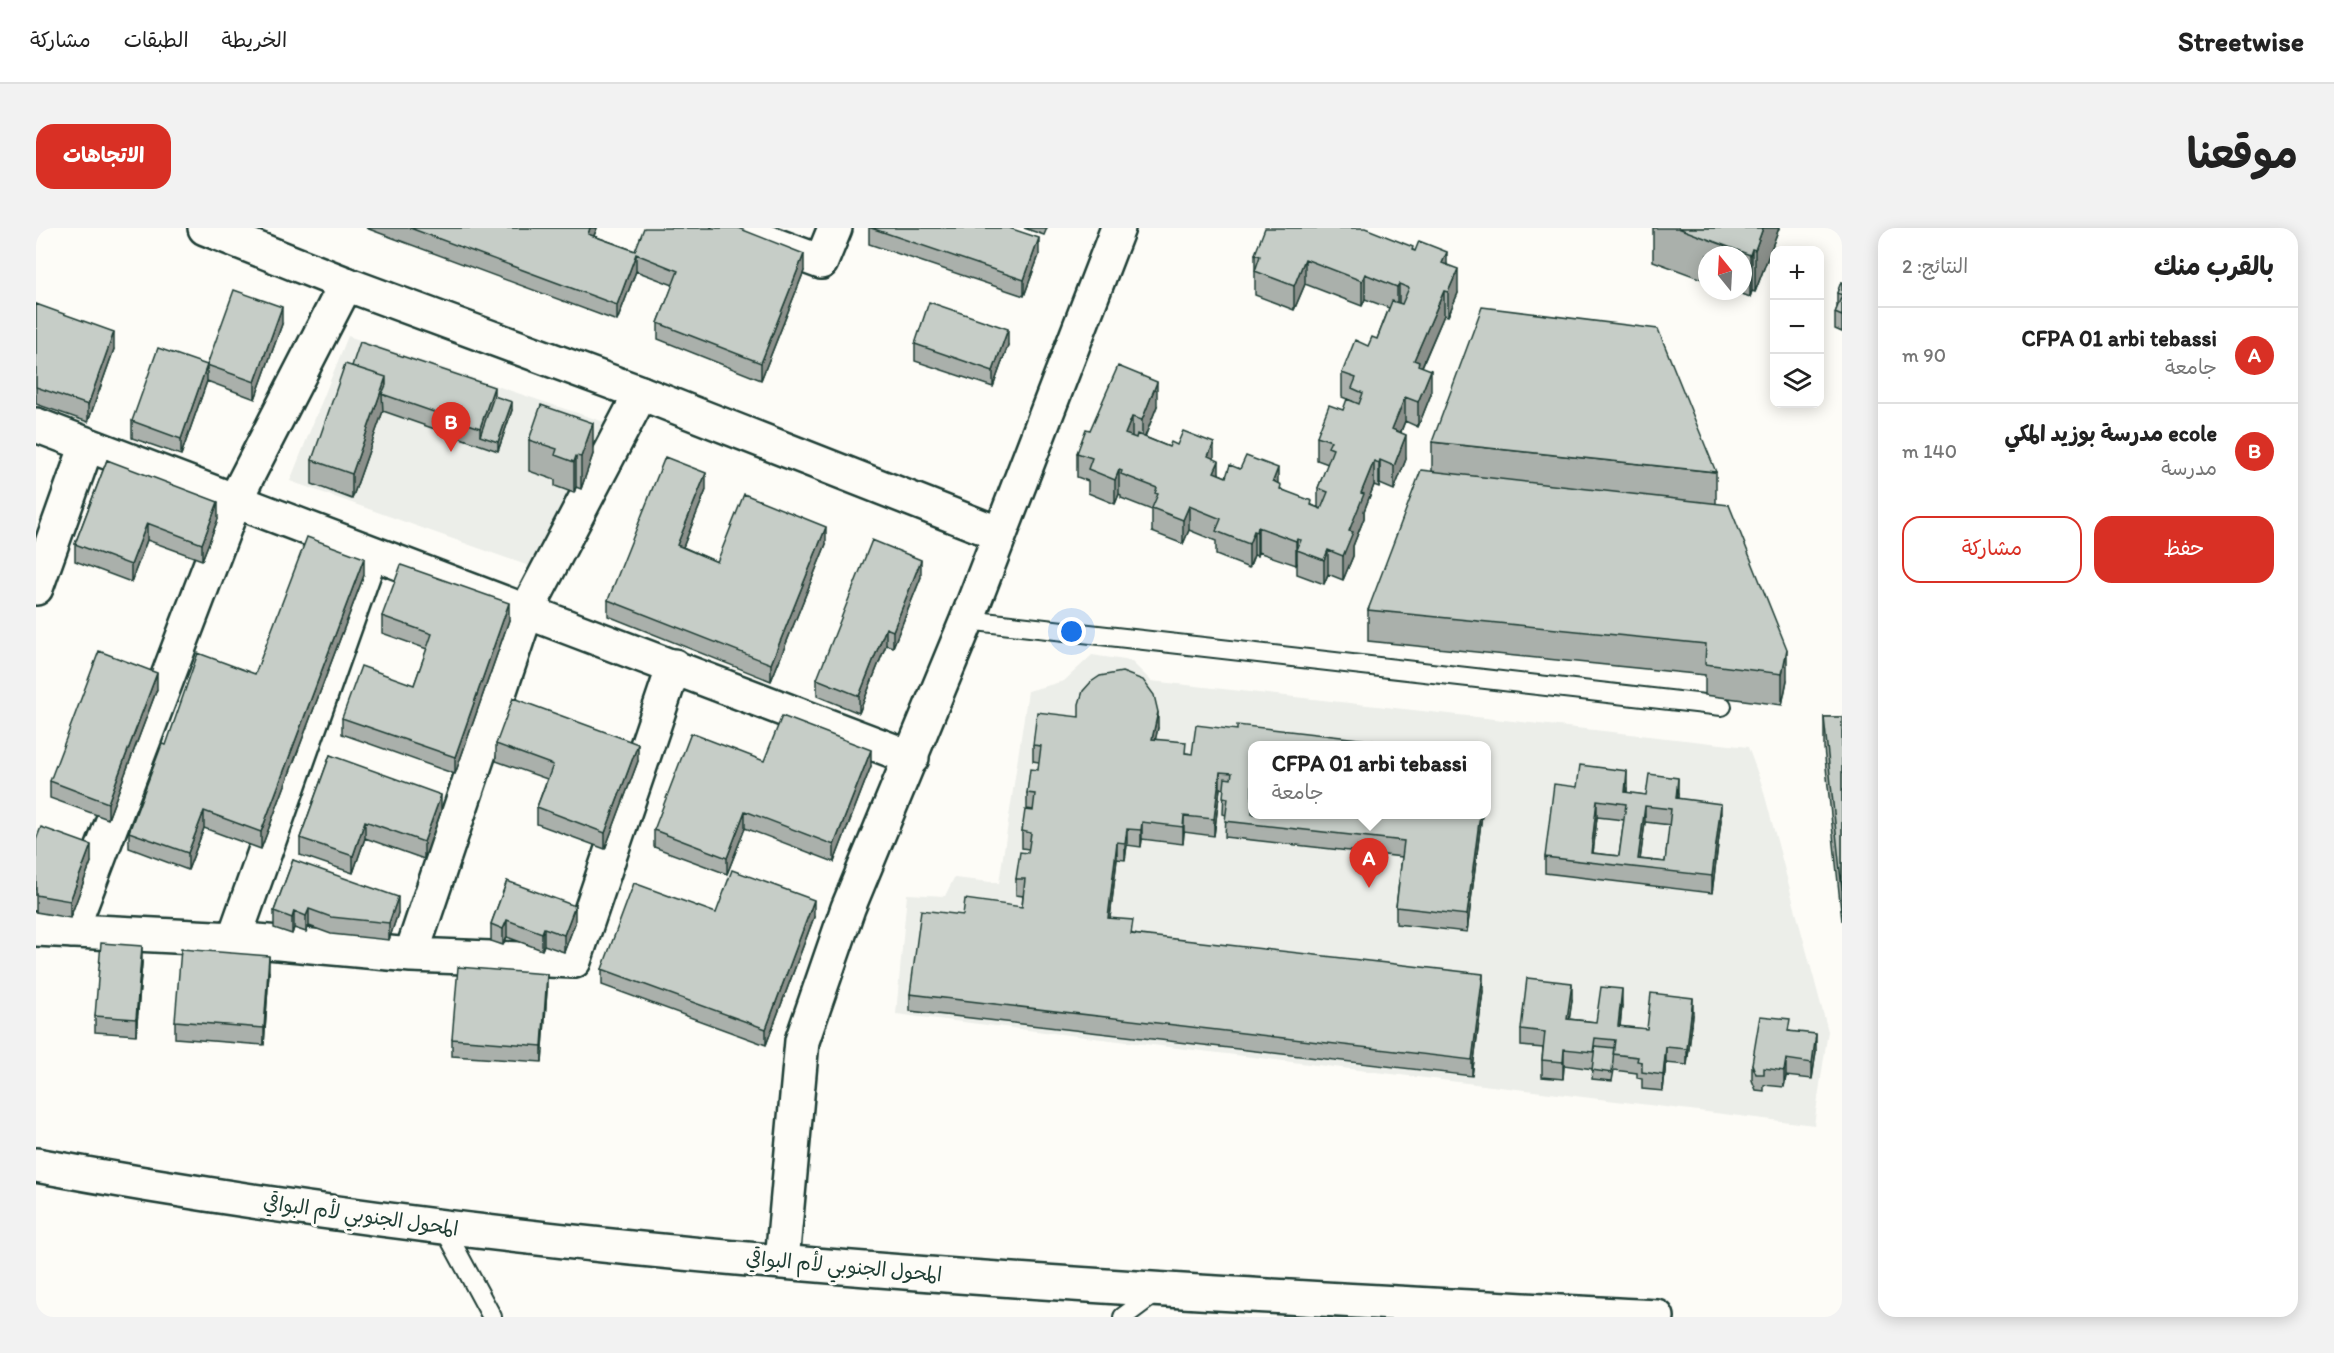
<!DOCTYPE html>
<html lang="ar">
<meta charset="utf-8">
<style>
:root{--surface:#fff;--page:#f2f2f2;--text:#222;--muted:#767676;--line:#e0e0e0;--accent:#d93025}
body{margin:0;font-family:Itim,"Playpen Sans Arabic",sans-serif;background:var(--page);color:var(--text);direction:rtl}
.controls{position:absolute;right:18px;top:18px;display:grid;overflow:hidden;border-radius:12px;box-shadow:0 3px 15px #0003}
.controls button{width:54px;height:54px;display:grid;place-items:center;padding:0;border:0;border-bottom:2px solid var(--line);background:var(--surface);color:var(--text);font:30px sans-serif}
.compass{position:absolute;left:1662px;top:18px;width:54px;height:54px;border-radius:50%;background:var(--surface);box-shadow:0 3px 15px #0003;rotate:342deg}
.you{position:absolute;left:1036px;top:404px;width:21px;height:21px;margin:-15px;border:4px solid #fff;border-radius:50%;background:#1a73e8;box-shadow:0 0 0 9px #1a73e833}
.badge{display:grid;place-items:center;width:39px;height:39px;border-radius:50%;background:var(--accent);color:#fff;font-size:20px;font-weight:700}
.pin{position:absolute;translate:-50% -50px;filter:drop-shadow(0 2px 3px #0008)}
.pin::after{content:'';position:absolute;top:32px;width:21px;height:18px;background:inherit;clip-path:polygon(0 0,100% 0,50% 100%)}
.popup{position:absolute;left:1212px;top:513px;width:243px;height:78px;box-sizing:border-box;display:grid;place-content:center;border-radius:12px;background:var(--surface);filter:drop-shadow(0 2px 4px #0005);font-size:20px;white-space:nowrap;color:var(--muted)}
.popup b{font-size:22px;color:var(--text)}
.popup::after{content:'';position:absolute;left:50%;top:100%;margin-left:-12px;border:12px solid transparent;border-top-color:var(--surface)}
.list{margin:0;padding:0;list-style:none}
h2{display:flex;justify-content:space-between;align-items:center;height:78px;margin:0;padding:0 24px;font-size:26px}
h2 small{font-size:20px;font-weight:400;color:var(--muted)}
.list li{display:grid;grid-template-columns:39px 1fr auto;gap:18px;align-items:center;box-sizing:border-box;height:96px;padding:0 24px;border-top:2px solid var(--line)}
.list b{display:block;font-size:22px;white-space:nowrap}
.list p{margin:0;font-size:20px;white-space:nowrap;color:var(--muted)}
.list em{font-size:20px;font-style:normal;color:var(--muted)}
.actions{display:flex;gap:12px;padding:18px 24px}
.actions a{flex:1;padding:14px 0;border:2px solid var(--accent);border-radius:18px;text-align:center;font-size:21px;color:var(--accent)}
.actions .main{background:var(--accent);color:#fff}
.icon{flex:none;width:33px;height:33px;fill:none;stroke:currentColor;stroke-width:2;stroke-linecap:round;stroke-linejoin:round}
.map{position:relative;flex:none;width:1806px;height:1089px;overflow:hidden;direction:ltr;border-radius:18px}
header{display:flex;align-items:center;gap:36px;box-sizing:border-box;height:84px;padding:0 30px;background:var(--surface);border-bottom:2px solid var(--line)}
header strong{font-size:28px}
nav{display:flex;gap:33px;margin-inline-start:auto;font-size:21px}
.intro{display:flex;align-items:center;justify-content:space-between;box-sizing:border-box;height:144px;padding:0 36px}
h1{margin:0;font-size:42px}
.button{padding:15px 27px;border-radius:18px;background:var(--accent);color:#fff;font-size:21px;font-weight:700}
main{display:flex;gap:36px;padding:0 36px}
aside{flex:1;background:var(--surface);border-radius:18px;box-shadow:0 3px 15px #0003}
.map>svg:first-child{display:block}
.built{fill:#eceee9;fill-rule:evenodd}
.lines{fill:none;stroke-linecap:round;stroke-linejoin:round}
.service-casing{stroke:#1f3d34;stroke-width:22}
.minor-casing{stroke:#1f3d34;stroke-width:38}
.tertiary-casing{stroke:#1f3d34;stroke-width:38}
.primary-casing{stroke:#1f3d34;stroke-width:38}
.service{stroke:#fdfcf7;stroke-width:18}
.minor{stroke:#fdfcf7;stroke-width:33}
.tertiary{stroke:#fdfcf7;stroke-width:33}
.primary{stroke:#fdfcf7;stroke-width:33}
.wall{fill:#aab0ab;stroke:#1f3d34;stroke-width:1.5;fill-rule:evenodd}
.shaded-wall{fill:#8b908b;stroke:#1f3d34;stroke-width:1.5}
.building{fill:#c6cdc7;stroke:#1f3d34;stroke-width:1.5;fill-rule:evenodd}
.labels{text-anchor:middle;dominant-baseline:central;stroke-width:6;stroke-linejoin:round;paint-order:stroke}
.street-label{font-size:20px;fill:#1f3d34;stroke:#fdfcf7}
</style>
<header>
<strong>Streetwise</strong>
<nav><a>الخريطة</a><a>الطبقات</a><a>مشاركة</a></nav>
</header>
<div class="intro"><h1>موقعنا</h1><a class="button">الاتجاهات</a></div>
<main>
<aside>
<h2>بالقرب منك<small>النتائج: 2</small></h2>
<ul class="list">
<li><span class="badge">A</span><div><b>CFPA 01 arbi tebassi</b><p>جامعة</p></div><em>90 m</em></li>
<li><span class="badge">B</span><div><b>ecole مدرسة بوزيد المكي</b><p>مدرسة</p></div><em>140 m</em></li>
</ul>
<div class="actions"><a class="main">حفظ</a><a>مشاركة</a></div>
</aside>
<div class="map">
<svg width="1806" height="1089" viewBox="0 0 1806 1089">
<rect width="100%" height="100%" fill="#fdfcf7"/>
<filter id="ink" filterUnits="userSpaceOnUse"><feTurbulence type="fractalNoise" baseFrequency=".0167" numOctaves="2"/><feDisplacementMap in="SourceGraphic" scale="12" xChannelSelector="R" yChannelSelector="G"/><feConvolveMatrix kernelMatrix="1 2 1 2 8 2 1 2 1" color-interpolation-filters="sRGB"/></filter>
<g filter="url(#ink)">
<path class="built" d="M312 108 574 196 521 348 254 253Z
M1056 427 1095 433 1115 453 1712 519 1726 557 1792 803 1778 897 860 786 871 666 909 668 918 650 963 655 992 463 1028 453ZM1216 518H1450V586H1216Z"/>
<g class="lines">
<defs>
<path id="service" d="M931 392 1686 478
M408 1000 456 1089
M1087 1089 1122 1063"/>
<path id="minor" d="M693 0 785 34 799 0
M0 197 876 530
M0 360 51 217
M0 701 198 711 375 727 538 733 638 438
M35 703 199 272 310 56
M198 711 335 325
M375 727 491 382 605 165"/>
<path id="tertiary" d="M169 0 310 56 605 165 964 306
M746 1033 766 813 812 680 931 392 1082 0"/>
<path id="primary" d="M0 937C534 1036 1080 1060 1621 1089"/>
</defs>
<use href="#service" class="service-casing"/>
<use href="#minor" class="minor-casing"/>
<use href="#tertiary" class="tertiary-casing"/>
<use href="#primary" class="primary-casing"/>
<use href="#service" class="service"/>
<use href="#minor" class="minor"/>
<use href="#tertiary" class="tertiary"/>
<use href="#primary" class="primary"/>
</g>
<path class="wall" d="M330 0H561L558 8 599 23 768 43 725 152 622 111V95L637 57 600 43 581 93Z
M833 0H973L1003 27 988 68 833 16Z
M988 0H1011L1008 7Z
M1617 0H1743L1719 64 1716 63 1714 69 1698 63H1707V27H1671V53L1617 33Z
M1377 22 1411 36 1422 65 1412 88 1408 87 1386 139 1395 166 1382 199 1369 193 1365 204 1370 231 1358 262 1344 256 1343 259 1338 257 1328 283V290L1317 318V328L1307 352 1292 346 1288 356 1261 346V336L1260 337 1222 324 1221 328 1218 327 1213 340 1180 327V313L1153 302 1147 316 1116 304V282L1085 270V267L1083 266 1079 276 1052 265V253L1041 249V225L1054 202 1121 178 1109 209 1133 219 1178 231 1183 246 1190 249 1242 256 1245 261 1282 280V260L1292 236 1281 232V208L1316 173 1306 169V145L1332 118 1341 111 1353 80 1329 71 1326 78 1269 56 1258 82 1219 67V26Z
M1806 54V104L1799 101V85L1801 80V65Z
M0 76 78 121 52 194 0 176Z
M246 96 219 171 171 153 145 227 96 210V193L171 137Z
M879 116 972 117 957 159 879 133Z
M316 138 458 168 476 182 462 223 347 183 316 271 276 256V232Z
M493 212 557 226 545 261 540 259 538 265 519 258V252L493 243Z
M1396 214 1680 244V276L1751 452 1746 477 1669 467V447L1332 413V382L1396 243Z
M71 232 182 291 166 332 111 312 95 354 39 333V316Z
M670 262 647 319 681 334 790 316 735 453 572 388V372Z
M328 347 225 621 168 600 152 642 93 620V604L130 517 219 446Z
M885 349 857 419 850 417 823 485 781 468V451Z
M346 388 473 392 419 546 306 506V490L378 457 391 421 346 405Z
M121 461 72 591 14 570V553Z
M1043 489 1122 500 1119 511 1150 525 1156 526 1216 518 1446 586 1431 704 1360 696V679L1366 629 1189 609 1190 587 1187 586 1188 561 1184 560 1178 608 1148 604 1147 616 1106 611 1105 619 1091 617 1089 632 1081 631 1074 690 1097 706 1447 763 1436 848 874 783V766L927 687 986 679 987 668 980 667V651L992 625 993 621 986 620V603L997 583V582L991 581V565L1002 542 1003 534 997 533V517Z
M1788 489H1806V693L1788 520Z
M460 516 602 533 569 621 501 596V579L511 551 460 533Z
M294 527 405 583 388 631 329 610 317 645 264 627V610Z
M728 533 835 538 798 634 709 600 691 646 618 619V602Z
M1541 559 1591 560V565L1610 567 1642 566V571L1685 592 1676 665 1509 645V629ZM1561 589 1588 592 1583 628 1557 625ZM1609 594 1634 597 1629 634 1604 631Z
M0 612 55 634 34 690 0 684Z
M257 632 362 685 353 712 295 706 273 698 270 704 258 700 256 706 238 700V683Z
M471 653 539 695 528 724 508 717 506 722 471 709 467 717 455 713V696Z
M680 685 778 689 730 817 566 757V741Z
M106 735 100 807 59 804V788Z
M233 744 228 817 139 810V793Z
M511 762 506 834 416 828V811Z
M1536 772 1533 791 1560 794 1586 778 1584 799 1611 801 1657 787 1651 837 1630 835 1627 863 1606 861V851L1601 850V845L1578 842 1576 853 1556 851 1557 841 1528 837 1527 851 1506 849V832L1507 820 1485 818V801Z
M1754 803 1780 823 1776 851 1750 848 1748 859 1728 857V863L1720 862 1716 852V836Z"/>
<path class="shaded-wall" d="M554 0H561L552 22V6Z
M1727 0H1743L1719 64V22Z
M1003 10V27L988 68V52Z
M1716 21V63L1714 69V27Z
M1411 24V48L1406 35Z
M600 26V43L581 93V77Z
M768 26V43L725 152V135Z
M1269 31V56L1258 82V58Z
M1422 41V65L1412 88V64Z
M1329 46V71L1326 78V53Z
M1363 56V80L1361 83V59Z
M1408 63V87L1383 145 1378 132Z
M246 79V96L219 171V154Z
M972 101V117L957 159V143Z
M78 104V121L52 194V177Z
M171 137V153L145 227V211Z
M1395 142V166L1382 199V174Z
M350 149V168L346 166 347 183 316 271V246Z
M1121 154V178L1106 216V192Z
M458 159V176L444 208V200Z
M1369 169V193L1356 225V201Z
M476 174V182L462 223V214Z
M1096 189V213L1089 206Z
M557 195V226L545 261V229Z
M1370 207V231L1358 262V238Z
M1178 215V239L1172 228Z
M540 228V259L538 265V234Z
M1344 232V256L1343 259V235Z
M1183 233V257L1178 244Z
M1338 233V257L1328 283V290L1317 318V328L1307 352V328L1313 303 1325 265Z
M1242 240V265L1237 253Z
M1083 242V266L1079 276V252Z
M670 245V262L641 334V317Z
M182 274V291L166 332V316Z
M1153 278V302L1147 316V292Z
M111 295V312L95 354V337Z
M790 299V316L735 453V436Z
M1222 299V324L1221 328V304Z
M1218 303V327L1213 340V316Z
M1261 311V336L1260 337V313Z
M1292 322V346L1288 356V332Z
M328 330V347L225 621V604Z
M885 332V349L857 419V403Z
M473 375V392L419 546V529Z
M850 400V417L823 485V468Z
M1751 421V452L1746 477V446Z
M121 445V461L72 591V575Z
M1122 484V500L1116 527V511Z
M602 516V533L569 621V605Z
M835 522V538L798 634V617Z
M1591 543V560L1590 576 1589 564Z
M1184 544V560L1178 608V591Z
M1642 550V566L1640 587V570Z
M405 567V583L388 631V614Z
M1561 572V589L1556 634 1555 625Z
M1685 576V592L1676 665V648Z
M1609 578V594L1603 640 1602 631Z
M168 583V600L152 642V625Z
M709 583V600L691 646V630Z
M1444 586H1446L1431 704V687Z
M1148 588V604L1147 616V599Z
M329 593V610L317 645V628Z
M1106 594V611L1105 619V602Z
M1091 601V617L1089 632V615Z
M1081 614V631L1072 706V690Z
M55 617V634L34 690V673Z
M362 669V685L353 712V695Z
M778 672V689L730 817V801Z
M539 678V695L528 724V707Z
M273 681V698L270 704V688Z
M258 683V700L256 706V690Z
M471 692V709L467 717V701Z
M508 700V717L506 722V705Z
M106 718V735L100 807V791Z
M233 728V744L228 817V800Z
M511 746V762L506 834V818Z
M1447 746V763L1436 848V832Z
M1536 755V772L1531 808V791Z
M1586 761V778L1582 815V798Z
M1657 770V787L1651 837V821Z
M1780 806V823L1776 851V835Z
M1630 819V835L1627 863V847Z
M1528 821V837L1527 851V834Z
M1750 831V848L1748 859V843Z"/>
<path class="building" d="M374 0H554L552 6 599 23 608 0H702L768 26 725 135 622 95 642 43 600 26 581 77Z
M835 0H973L1003 10 988 52Z
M1229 0H1329L1377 19 1376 22 1379 23 1383 13 1411 24 1406 35 1422 41 1412 64 1408 63 1378 132 1383 134 1382 137 1395 142 1382 174 1369 169 1356 201 1370 207 1358 238 1344 232 1343 235 1338 233 1325 265 1328 266 1313 303 1317 304 1307 328 1292 322 1288 332 1261 322 1265 312 1261 311 1260 313 1222 299 1221 304 1218 303 1213 316 1180 303 1185 291 1153 278 1147 292 1116 280 1122 266 1119 265 1121 260 1085 246 1086 243 1083 242 1079 252 1052 241 1056 230 1041 225 1050 201 1054 202 1082 138 1121 154 1106 192 1096 189 1089 206 1100 210 1101 206 1133 219 1135 214 1141 217 1147 203 1178 215 1172 228 1183 233 1178 244 1190 249 1194 237 1204 241 1210 228 1242 240 1237 253 1245 257 1244 261 1276 273 1275 277 1285 281 1292 264 1282 260 1297 221 1292 219 1295 213 1281 208 1293 177 1307 182 1311 171 1323 176 1327 165 1316 160 1320 150 1306 145 1319 112 1332 118 1336 109 1341 111 1356 73 1366 76 1373 60 1363 56 1361 59 1329 46 1326 53 1269 31 1258 58 1219 43 1224 28 1219 26Z
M1642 0H1727L1719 22 1716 21 1714 27Z
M1805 54H1806V67L1801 65Z
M198 62 246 79 219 154 171 137Z
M1806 67V88L1799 85Z
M893 74 972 101 957 143 879 116Z
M0 76 78 104 52 177 0 159Z
M1446 79 1622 101 1680 244 1396 214Z
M324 114 458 159 444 200 346 166 350 157V149L316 138Z
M122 120 171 137 145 211 96 193Z
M309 136 350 149 316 246 276 232Z
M458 168 476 174 462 214 444 208Z
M505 177 557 195 545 229 540 228 538 234 519 227 521 221 493 212Z
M629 229 670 245 641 317 681 334 708 266 790 299 735 436 572 372Z
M71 232 182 274 166 316 111 295 95 337 39 316Z
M1385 242 1693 277 1751 421 1746 446 1669 436 1670 416 1332 382Z
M271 309 328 330 225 604 168 583 152 625 93 604 126 516 130 517 162 425 219 446Z
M836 312 885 332 857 403 850 400 823 468 781 451Z
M365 337 473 375 419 529 306 490 325 438 378 457 396 406 346 388Z
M63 423 121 445 72 575 14 553Z
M1086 444 1107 452 1118 467 1122 484 1116 511 1150 514 1149 525 1156 526 1160 497 1201 502V497L1357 515V518H1216V586H1444L1431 687 1360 679 1368 613 1189 593 1192 570 1187 569 1189 550 1195 551 1196 545 1184 544 1178 591 1148 588 1147 599 1106 594 1105 602 1091 601 1089 615 1081 614 1072 690 1097 692 1095 706 1447 746 1436 832 874 766 885 682 927 687 929 671 986 679 989 651H980L984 624 992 625 995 605 986 603 989 582 997 583 999 566 991 565 994 541 1002 542 1005 518 997 517 1001 484 1043 489V476L1047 463 1055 454 1064 448Z
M477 470 602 516 569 605 501 579 517 537 460 516Z
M746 488 835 522 798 617 709 583 691 630 618 602 655 505 728 533Z
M1788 489H1806V662Z
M294 527 405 567 388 614 329 593 317 628 264 610Z
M1544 537 1591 543 1589 564 1610 567 1613 546 1642 550 1640 570 1685 576 1676 648 1509 629 1518 556 1541 559ZM1561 572 1590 576 1583 628 1555 625ZM1609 578 1635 581 1629 634 1602 631Z
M5 599 55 617 34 673 0 667V612Z
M257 632 362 669 353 695 295 689 273 681 270 688 258 683 256 690 238 683Z
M696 642 778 672 730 801 566 741 598 655 680 685Z
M471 653 539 678 528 707 508 700 506 705 471 692 467 701 455 696Z
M65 715 106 718 100 791 59 788Z
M145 721 233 728 228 800 139 793Z
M422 739 511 746 506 818 416 811Z
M1491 750 1536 755 1531 791 1560 794 1565 759 1586 761 1582 798 1611 801 1615 765 1657 770 1651 821 1630 819 1627 847 1606 844V834L1601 833 1602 829 1577 826 1579 812 1559 810 1557 824 1528 821 1527 834 1506 832 1509 804 1485 801Z
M1724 788 1754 791 1752 803 1780 806 1776 835 1750 831 1748 843 1728 840V846H1720L1716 836Z
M1559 818 1578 820 1576 845 1556 842Z"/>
</g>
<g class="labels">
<g class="street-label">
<text transform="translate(325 987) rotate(8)">المحول الجنوبي لأم البواقي</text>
<text transform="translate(808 1038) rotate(5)">المحول الجنوبي لأم البواقي</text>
</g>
</g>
</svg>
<div class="controls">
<button>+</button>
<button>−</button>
<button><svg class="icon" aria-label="layers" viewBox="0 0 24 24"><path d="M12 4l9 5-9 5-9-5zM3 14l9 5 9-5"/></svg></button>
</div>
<svg class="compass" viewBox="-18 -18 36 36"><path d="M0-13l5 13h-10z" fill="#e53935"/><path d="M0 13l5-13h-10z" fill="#767676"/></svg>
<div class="you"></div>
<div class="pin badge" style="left:1333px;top:660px">A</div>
<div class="popup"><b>CFPA 01 arbi tebassi</b>جامعة</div>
<div class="pin badge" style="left:415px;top:224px">B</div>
</div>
</main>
